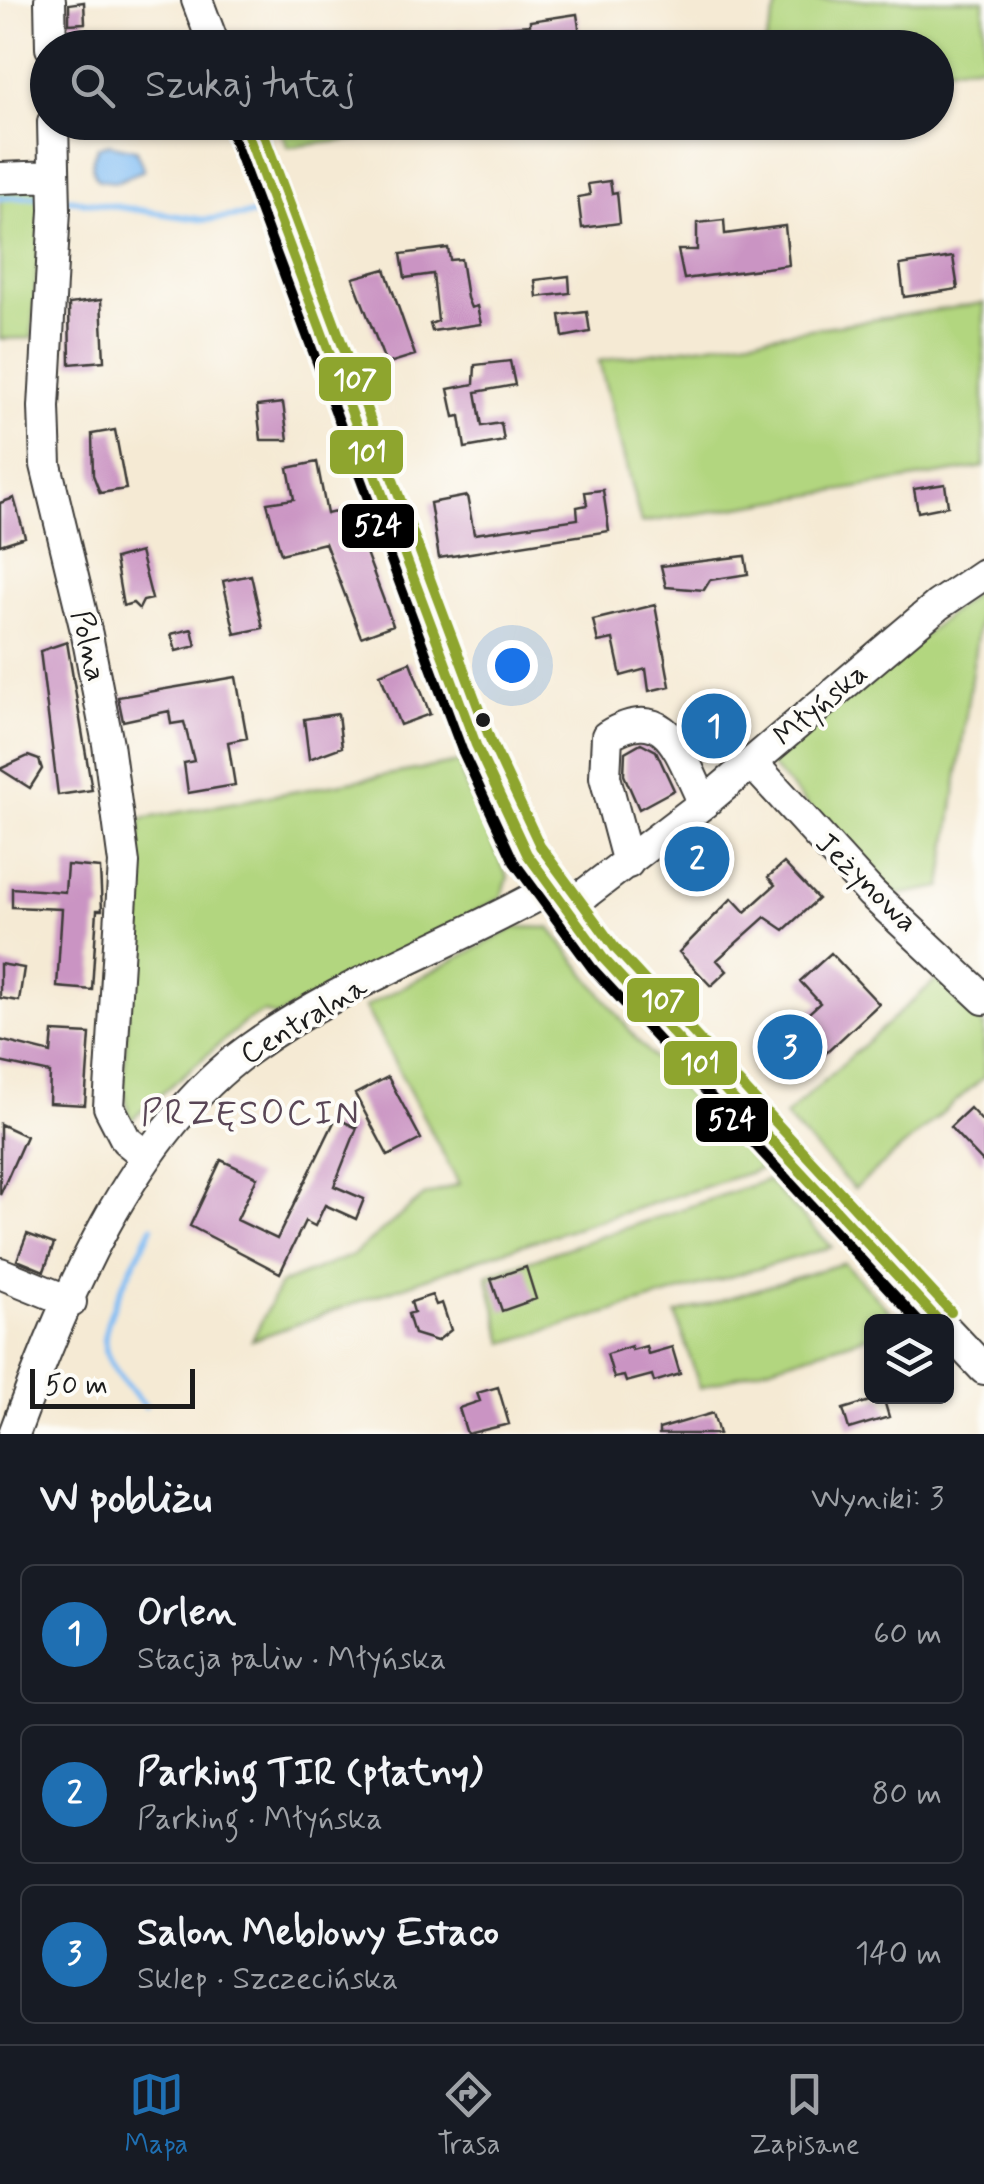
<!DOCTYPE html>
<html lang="pl">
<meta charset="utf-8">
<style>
:root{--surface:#171b24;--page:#20242c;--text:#f1f3f6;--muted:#9ea1a6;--line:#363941;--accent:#1f6fb2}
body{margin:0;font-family:Mynerve,sans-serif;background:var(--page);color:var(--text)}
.controls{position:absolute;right:30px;bottom:30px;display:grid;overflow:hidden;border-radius:15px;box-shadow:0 2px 8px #0004}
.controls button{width:90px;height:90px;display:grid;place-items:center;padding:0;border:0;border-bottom:2px solid var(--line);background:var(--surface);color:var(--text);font:50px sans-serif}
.scale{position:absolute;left:30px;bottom:25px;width:165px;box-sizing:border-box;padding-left:10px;border:5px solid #1c1c1c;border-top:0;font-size:28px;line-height:35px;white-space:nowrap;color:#1c1c1c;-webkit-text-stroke:8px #fdfcf7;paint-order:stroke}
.you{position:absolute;left:512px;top:665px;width:35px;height:35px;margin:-25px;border:8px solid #fff;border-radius:50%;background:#1a73e8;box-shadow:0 0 0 15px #1a73e833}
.badge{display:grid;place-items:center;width:65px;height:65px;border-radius:50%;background:var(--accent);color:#fff;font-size:32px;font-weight:700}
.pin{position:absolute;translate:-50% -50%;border:5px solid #fff;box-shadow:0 2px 10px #0006}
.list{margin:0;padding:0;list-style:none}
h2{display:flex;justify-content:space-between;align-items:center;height:130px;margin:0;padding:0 40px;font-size:42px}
h2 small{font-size:32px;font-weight:400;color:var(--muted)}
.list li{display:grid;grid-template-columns:65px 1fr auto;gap:30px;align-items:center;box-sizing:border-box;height:140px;margin:0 20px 20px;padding:0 20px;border:2px solid var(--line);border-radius:15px}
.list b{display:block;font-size:38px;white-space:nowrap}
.list p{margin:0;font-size:32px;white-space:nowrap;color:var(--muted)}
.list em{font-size:32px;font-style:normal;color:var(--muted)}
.icon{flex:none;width:55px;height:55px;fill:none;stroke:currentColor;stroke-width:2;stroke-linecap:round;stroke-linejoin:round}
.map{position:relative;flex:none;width:984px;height:1434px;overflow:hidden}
.search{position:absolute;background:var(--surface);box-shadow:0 2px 8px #0004;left:30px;right:30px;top:30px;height:110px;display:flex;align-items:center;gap:25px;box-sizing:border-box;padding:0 35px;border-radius:55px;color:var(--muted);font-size:38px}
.sheet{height:610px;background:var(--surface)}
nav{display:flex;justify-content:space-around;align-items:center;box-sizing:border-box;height:140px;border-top:2px solid var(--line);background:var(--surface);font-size:28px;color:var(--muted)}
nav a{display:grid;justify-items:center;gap:5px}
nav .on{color:var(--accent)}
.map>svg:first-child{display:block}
.green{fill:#b2d67f;stroke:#67794e;stroke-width:2.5}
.water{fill:#81bdf4;stroke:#4e6c88;stroke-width:2.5}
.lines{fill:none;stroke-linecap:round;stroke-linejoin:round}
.stream{stroke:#81bdf4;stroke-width:6}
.building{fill:#ca94c3}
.minor-casing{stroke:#3d3b38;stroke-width:34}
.minor{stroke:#fff;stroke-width:30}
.bus-1-casing{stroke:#fdfcf7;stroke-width:18}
.bus-2-casing{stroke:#fdfcf7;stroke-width:18}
.bus-3-casing{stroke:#fdfcf7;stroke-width:18}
.bus-1{stroke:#8ea52e;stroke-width:10}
.bus-2{stroke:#000;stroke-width:10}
.bus-3{stroke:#8ea52e;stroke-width:10}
.bus-dot{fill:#1c1c1c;stroke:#fdfcf7;stroke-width:4}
.labels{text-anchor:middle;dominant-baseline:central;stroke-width:8;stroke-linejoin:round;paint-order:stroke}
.street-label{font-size:30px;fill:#1c1c1c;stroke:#fdfcf7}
.quarter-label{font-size:35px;letter-spacing:2.5px;fill:#594656;stroke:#fdfcf7}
.line-badge{stroke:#fdfcf7;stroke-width:4}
.badge-label{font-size:28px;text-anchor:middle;font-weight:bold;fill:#fff}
</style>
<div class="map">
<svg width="984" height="1434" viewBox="0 0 984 1434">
<rect width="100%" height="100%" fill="#fdfcf7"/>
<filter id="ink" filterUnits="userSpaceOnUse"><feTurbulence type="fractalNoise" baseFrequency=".01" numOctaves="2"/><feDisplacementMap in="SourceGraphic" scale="20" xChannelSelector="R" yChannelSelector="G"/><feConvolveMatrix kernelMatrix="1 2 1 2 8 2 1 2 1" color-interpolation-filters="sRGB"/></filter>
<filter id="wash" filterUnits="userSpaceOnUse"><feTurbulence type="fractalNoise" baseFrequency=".0048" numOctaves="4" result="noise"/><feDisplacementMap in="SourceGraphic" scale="40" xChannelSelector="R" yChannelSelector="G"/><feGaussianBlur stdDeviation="2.25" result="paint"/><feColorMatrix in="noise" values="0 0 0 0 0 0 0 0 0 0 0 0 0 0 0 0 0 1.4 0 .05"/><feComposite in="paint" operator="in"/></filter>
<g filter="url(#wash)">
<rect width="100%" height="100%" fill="#f5ead4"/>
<path class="green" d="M779 0H984V64L937 69 936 48 764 47Z
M277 123H503L288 147Z
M43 186 32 338 0 339V187Z
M984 303V467L641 523 599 361Z
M984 585 942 887 892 896 769 764Z
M460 762 463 778 508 878 501 898 276 1017 264 1012 245 1022 130 1121 123 1082 141 819Z
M517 927 550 928 638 1041 685 1092 708 1107 761 1169 499 1252 252 1340 280 1284 353 1255 424 1196 459 1184 365 1007Z
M938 978 984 1026V1077L854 1189 785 1116Z
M767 1180 832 1247 504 1343 487 1275Z
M844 1263 899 1321 872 1322 871 1335 700 1388 676 1314Z"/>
<path class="water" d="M109 144 136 150 144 170 116 182 98 180C90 168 91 159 98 147Z"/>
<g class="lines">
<path class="stream" d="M0 198 44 196
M67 199 204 220 257 214
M145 1406C132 1390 108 1368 105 1346 100 1319 140 1254 152 1227"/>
</g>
<g id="blocks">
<path class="building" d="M84 2 85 23 69 24V4Z
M577 14 582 48H458L456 30 530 25V21Z
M610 181 612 193 617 192 620 223 582 228 578 197 590 195 588 184Z
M724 220 725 234 785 226 789 265 684 279 678 250H697V223Z
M448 248 450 260 461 259 467 298 471 308 477 306 481 324 432 331 430 324 438 321 433 274 405 278 401 254Z
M953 257 958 289 904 297 900 265Z
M385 269 415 355 386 364 353 278Z
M569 276 570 293 537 297 535 280Z
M101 300 104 361 70 364 69 304Z
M587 312 590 332 563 337 560 315Z
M510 361 515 385 476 392 482 426 501 423 504 441 465 448 460 416 454 417 448 389 474 384 475 365Z
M283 403 288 440H261L257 406Z
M115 430 126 489 100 493 93 475 92 434Z
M317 462 327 514 355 507 359 534 393 625 361 637 325 543 281 554 267 503 294 499 288 468Z
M945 484 948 506 918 512 914 489Z
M603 490 609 531 439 558 430 503 467 496 474 534 578 519 577 507 587 505 585 492Z
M14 498 25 537 0 545V503Z
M140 552 152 599 143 601 139 609 133 603 123 606 115 559Z
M745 556 748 574 710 580 704 590 666 587 661 566Z
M251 575 263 628 235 634 223 581Z
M655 605 670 686 649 691 646 669 621 676 613 639 598 642 593 620Z
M192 629 196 646 176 651 171 634Z
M67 642 92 790 58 795 40 651Z
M410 662 430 714 400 725 380 674Z
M236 677 247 738 228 742 235 785 188 793 184 763 194 761 184 722 171 724 169 711 123 721 118 697Z
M731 703 735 746 702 754 692 737 701 719 700 706Z
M338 714 342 747 309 759 304 719Z
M641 743 656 751 674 790 639 809 624 775 625 752Z
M28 756 39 760 42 769 30 788 0 769Z
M784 863 818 899 784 930 765 917 717 960 727 971 711 986 679 952 732 898 745 912 775 885 768 877Z
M67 865 100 868 102 910H97L92 990 57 987 62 909 12 907V888L65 892Z
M831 953 879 1004 797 1080 769 1050 774 1032H788L820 1003 800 981Z
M0 964 24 968 19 1001 0 998Z
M53 1032 90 1034 85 1105 49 1103 50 1073 0 1062V1040L51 1053Z
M388 1077 421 1139 388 1156 355 1094Z
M970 1108 984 1123V1163L950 1127Z
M336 1118 357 1128 334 1186 364 1199 356 1219 325 1205 315 1226 305 1221 280 1273 190 1226 221 1160 257 1177 237 1220 277 1239Z
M0 1124 26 1136 0 1195Z
M27 1234 54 1244 44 1271 17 1260Z
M526 1267 536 1299 502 1311 491 1279Z
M432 1295 436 1305 442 1303 451 1330 437 1341 414 1334 408 1314 414 1312 411 1302Z
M631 1346 632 1350 646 1346 648 1354 672 1347 680 1374 654 1382 652 1375 626 1382 624 1376 614 1378 607 1354Z
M498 1387 509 1424 467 1434 459 1408 480 1401 477 1393Z
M883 1397 889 1417 849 1429 843 1409Z
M713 1413 719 1434H659V1429Z"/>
</g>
</g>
<g filter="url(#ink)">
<use href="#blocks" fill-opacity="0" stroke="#3d3b38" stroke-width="2.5"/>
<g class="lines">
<defs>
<path id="minor" d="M50 0 51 48
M197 0 215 48
M53 122 55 210 44 407 46 465 87 635 108 744 124 863 109 1107 126 1140 146 1156
M243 122 476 745 527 854 603 958 940 1322
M0 178 54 176
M752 763 871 893 984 999
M628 863 605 777 607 736C670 698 680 757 704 803
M564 910 704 803 938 605 984 574
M0 1273 71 1302
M946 1329 984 1369
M14 1434C63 1302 131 1135 248 1050 339 983 451 945 550 889"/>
</defs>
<use href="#minor" class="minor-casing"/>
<use href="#minor" class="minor"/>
<defs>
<path id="bus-1" d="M243 122 476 745 527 854 603 958 940 1322"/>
<path id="bus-2" d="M229 127 462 750 514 862 592 968 919 1322"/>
<path id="bus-3" d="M259 122 490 739 540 846 615 948 951 1312"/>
</defs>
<use href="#bus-1" class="bus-1-casing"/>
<use href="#bus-2" class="bus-2-casing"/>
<use href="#bus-3" class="bus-3-casing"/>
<use href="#bus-1" class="bus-1"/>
<use href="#bus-2" class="bus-2"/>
<use href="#bus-3" class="bus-3"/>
</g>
</g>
<circle class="bus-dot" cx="483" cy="720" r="9"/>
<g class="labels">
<g class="street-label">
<text transform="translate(88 646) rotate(77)">Polna</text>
<text transform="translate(821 705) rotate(-40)">Młyńska</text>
<text transform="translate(866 883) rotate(44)">Jeżynowa</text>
<text transform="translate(304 1021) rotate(-31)">Centralna</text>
</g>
<g class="quarter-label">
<text x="251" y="1114">PRZĘSOCIN</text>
</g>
</g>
<g class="line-badge">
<rect x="317" y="355" width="76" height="48" rx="10" fill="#8ea52e"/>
<rect x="328" y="428" width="77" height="48" rx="10" fill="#8ea52e"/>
<rect x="340" y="502" width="76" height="48" rx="10" fill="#000"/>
<rect x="625" y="976" width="76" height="48" rx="10" fill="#8ea52e"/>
<rect x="662" y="1039" width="77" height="48" rx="10" fill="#8ea52e"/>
<rect x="694" y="1096" width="76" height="48" rx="10" fill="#000"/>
</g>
<g class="badge-label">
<text x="355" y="389">107</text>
<text x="367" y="462">101</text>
<text x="378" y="535">524</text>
<text x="663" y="1010">107</text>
<text x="700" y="1073">101</text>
<text x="732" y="1129">524</text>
</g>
</svg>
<div class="controls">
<button><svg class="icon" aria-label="layers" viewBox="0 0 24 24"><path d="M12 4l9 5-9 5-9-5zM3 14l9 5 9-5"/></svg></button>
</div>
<div class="scale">50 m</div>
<div class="you"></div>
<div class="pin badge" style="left:714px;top:726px">1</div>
<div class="pin badge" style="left:697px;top:859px">2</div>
<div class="pin badge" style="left:790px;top:1047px">3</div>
<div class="search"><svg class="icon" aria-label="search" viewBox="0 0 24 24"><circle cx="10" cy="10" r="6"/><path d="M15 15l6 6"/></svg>Szukaj tutaj</div>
</div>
<section class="sheet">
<h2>W pobliżu<small>Wyniki: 3</small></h2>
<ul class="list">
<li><span class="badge">1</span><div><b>Orlen</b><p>Stacja paliw · Młyńska</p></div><em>60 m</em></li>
<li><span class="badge">2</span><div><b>Parking TIR (płatny)</b><p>Parking · Młyńska</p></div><em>80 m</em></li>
<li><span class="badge">3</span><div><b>Salon Meblowy Estaco</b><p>Sklep · Szczecińska</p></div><em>140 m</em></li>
</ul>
</section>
<nav>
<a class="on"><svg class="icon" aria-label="map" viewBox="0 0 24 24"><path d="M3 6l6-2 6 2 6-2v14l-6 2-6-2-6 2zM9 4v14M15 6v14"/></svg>Mapa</a>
<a><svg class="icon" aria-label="directions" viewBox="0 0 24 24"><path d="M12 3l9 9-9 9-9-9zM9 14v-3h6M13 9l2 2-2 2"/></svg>Trasa</a>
<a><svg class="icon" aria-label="saved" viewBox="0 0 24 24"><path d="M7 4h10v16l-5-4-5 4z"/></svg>Zapisane</a>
</nav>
